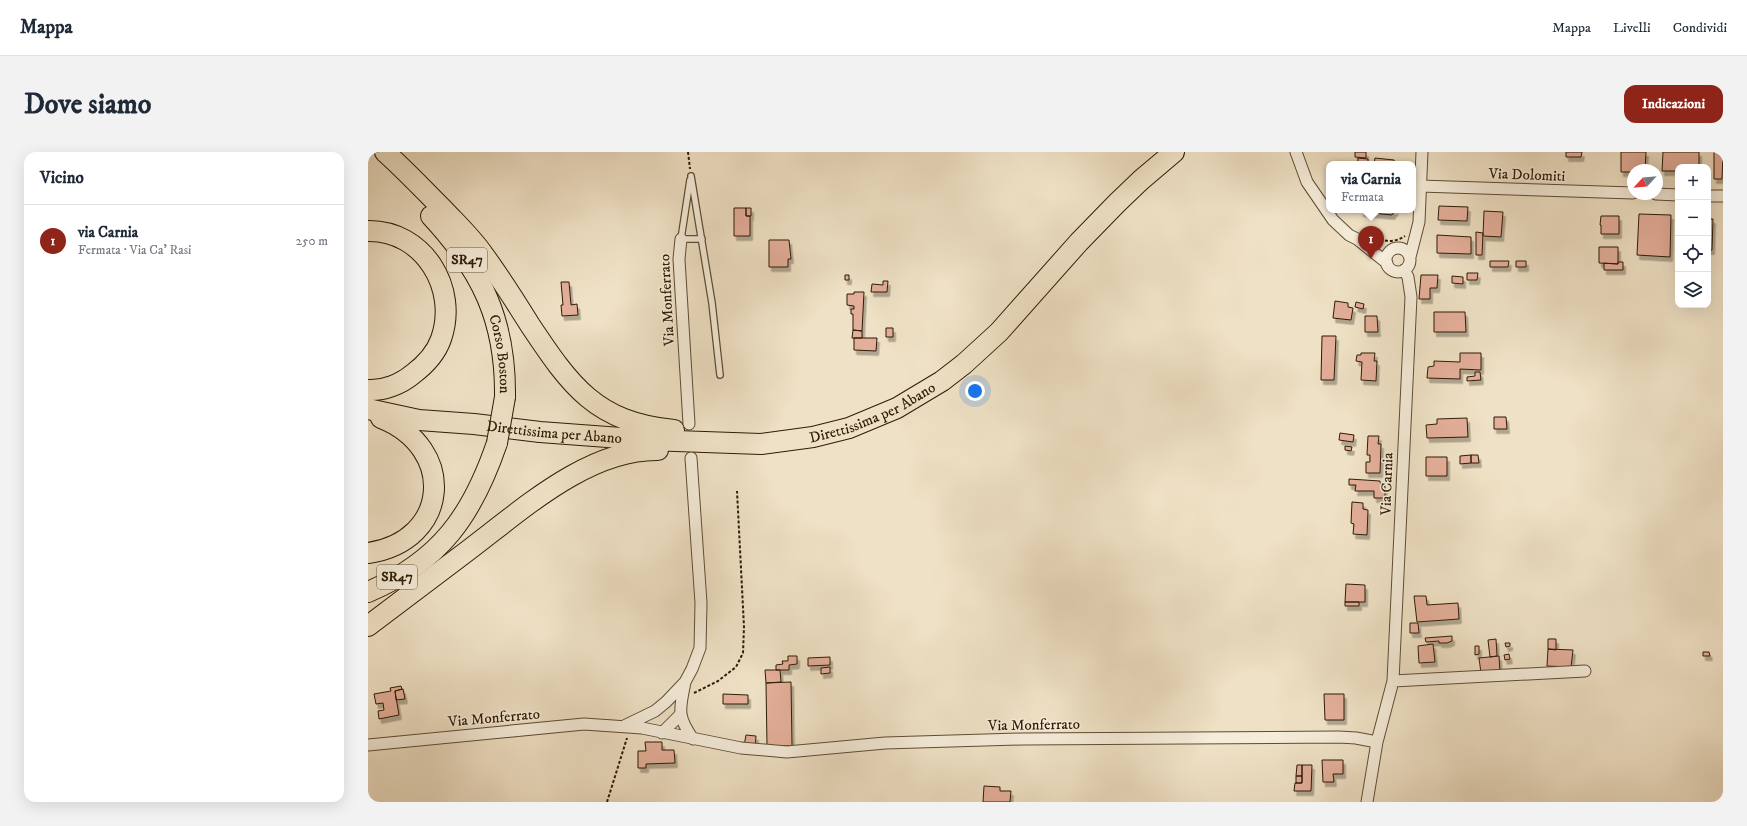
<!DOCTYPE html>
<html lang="it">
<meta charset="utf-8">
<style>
:root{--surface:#fff;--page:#f2f2f3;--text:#1f2937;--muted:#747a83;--line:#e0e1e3;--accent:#8f2418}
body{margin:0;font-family:"IM FELL DW Pica",serif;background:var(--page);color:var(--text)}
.controls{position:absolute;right:12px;top:12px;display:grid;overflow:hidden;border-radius:8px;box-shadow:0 4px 16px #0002}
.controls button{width:36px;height:36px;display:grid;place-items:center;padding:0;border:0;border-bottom:1px solid var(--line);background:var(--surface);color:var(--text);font:20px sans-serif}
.compass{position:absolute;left:1259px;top:12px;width:36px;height:36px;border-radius:50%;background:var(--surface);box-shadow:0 4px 16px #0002;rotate:244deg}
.you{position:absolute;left:607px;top:239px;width:14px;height:14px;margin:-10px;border:3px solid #fff;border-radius:50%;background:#1a73e8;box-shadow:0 0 0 6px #1a73e833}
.badge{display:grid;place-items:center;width:26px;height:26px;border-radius:50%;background:var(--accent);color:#fff;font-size:13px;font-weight:700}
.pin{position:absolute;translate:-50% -33px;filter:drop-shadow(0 1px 2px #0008)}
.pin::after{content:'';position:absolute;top:21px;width:14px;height:12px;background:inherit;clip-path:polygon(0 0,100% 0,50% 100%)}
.popup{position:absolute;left:958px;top:9px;width:90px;height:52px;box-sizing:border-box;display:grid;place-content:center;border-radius:8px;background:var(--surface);filter:drop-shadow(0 1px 3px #0005);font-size:13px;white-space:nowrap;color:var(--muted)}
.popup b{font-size:15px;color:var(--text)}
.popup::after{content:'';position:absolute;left:50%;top:100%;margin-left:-8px;border:8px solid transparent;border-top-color:var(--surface)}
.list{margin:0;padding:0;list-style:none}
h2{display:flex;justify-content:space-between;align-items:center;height:52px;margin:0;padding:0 16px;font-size:17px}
h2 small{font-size:13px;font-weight:400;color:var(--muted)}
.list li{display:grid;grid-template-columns:26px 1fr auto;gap:12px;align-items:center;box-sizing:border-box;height:72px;padding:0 16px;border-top:1px solid var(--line)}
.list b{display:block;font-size:15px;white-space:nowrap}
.list p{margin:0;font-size:13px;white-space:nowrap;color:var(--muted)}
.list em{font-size:13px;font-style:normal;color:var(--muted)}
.icon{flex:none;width:22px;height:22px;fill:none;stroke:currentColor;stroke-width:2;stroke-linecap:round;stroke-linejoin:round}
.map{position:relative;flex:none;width:1355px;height:650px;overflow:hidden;border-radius:12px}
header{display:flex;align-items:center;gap:24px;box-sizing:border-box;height:56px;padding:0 20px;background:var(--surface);border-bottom:1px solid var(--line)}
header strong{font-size:19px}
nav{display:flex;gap:22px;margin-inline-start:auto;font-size:14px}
.intro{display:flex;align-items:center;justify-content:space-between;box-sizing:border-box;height:96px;padding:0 24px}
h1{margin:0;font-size:28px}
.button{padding:10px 18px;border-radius:12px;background:var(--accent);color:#fff;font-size:14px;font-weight:700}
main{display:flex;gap:24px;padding:0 24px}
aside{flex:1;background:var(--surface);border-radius:12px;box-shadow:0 4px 16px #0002}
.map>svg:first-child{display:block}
.building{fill:#e4af9a;stroke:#2e1b06;filter:url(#shadow)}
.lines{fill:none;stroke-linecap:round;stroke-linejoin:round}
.lane-casing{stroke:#5e4c36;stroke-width:8}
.street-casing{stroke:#5e4c36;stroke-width:13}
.highway-casing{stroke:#2e1b06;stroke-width:22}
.path{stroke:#2e1b06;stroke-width:2;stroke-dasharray:3 2;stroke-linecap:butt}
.lane{stroke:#f5ecd9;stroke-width:5.5}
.street{stroke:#f5ecd9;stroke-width:11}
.highway{stroke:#efe1c5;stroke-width:20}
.highway-bridge-casing{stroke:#2e1b06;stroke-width:22;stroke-linecap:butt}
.highway-bridge{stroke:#efe1c5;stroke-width:20}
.labels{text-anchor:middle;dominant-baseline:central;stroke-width:3;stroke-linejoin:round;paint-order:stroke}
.shield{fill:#f5ecd9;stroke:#6a5a45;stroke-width:1}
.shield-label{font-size:14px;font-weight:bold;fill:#2e1b06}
.street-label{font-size:15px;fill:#2e1b06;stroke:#f5ecd9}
</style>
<header>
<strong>Mappa</strong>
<nav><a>Mappa</a><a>Livelli</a><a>Condividi</a></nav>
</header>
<div class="intro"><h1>Dove siamo</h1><a class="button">Indicazioni</a></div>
<main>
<aside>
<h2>Vicino<small></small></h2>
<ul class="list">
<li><span class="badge">1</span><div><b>via Carnia</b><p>Fermata · Via Ca' Rasi</p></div><em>250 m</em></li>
</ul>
</aside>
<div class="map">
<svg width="1355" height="650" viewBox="0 0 1355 650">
<defs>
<filter id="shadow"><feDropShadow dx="2.5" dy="4.5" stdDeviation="0" flood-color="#0004"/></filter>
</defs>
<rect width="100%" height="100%" fill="#efe1c5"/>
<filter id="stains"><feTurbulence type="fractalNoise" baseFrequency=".005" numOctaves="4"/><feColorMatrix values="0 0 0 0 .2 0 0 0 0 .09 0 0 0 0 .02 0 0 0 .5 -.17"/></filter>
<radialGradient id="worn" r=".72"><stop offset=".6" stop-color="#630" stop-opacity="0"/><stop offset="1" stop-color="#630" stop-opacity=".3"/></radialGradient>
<path class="building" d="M987 0H998V6L987 5Z
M1198 0H1214L1213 5H1198Z
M1253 0H1278L1277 18H1265V20H1253Z
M1295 0H1331V15H1310V19H1294Z
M1346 0H1355L1354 27H1346Z
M990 6 1000 7V12H990Z
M1007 6 1026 8V12H1006Z
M1071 54 1100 55 1099 69 1070 68Z
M366 56H378V64H382V84H366Z
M378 56H383V64H378Z
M993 58H1028L1024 63 993 60Z
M1116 59 1135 60 1133 85 1115 84Z
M1271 62 1303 63 1302 105 1269 103Z
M1233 64H1251V82H1233V73H1232Z
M1340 67H1345L1344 98H1340Z
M1108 80 1115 81 1114 103H1108Z
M1069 83 1103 85V102L1069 101Z
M401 88H421L423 107H420V115H401Z
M1231 95H1250V112L1231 111Z
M1122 109H1141L1140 115H1122Z
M1148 109H1158V115H1148Z
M1250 110H1255V118H1236V111L1250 112Z
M1099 121H1110L1109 128H1099Z
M477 123H481V128H477Z
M1053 123H1070L1069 136H1062V147H1051Z
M1084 124 1095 125V132L1084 131Z
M515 129H520L519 140H503L504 132 515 133Z
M193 130H201L203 153 209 152 210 163 194 164 193 153H195Z
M486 140H496L494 179 485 178V162H483V157H486V154L479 153V142H486Z
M967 149 980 151V155L985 156 983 168 965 166Z
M988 150 996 152 995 157 987 155Z
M1066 160H1097L1098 180H1066Z
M997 164H1009L1010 180H997Z
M518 176H525V185H518Z
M485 178 494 179V186H484Z
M954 184H968L966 228H953Z
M486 186H509L508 199 486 198Z
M993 201H1007L1006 209H1009L1008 229 993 228 994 210 988 209 989 203H993Z
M1092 201H1113V218L1092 217V227L1059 226 1060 215 1066 214V209L1092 210Z
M1107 220H1112L1113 228 1099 229V225L1107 224Z
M1126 265H1138L1139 277H1126Z
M1099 266 1100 285 1059 286 1058 273 1069 272V267Z
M972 281 986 283 985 290 971 288Z
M1000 284H1011L1010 292H1013L1012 321H998V310H1002V303H999Z
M977 294 984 295 983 299 977 298Z
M1103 303V311L1092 312V304Z
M1103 303H1110L1111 311H1103Z
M1058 305H1079V324H1058Z
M981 327 1012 329 1013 334H1017V346H1006V339H987L988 333H981Z
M984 350 995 351V357L1000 358 999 383 985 382 986 372 983 371Z
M978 432 997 433V450H977Z
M1046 444H1058L1059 453 1090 451 1091 467 1049 470Z
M977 450H991V454H977Z
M1042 471H1050L1051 481H1042Z
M1084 484V489L1079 491H1071V489L1058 490 1057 486Z
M1128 487 1129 504 1122 505 1120 488Z
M1180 487H1188V498L1180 497Z
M1137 491H1142V494L1138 495Z
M1065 492 1067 510 1051 511 1050 494Z
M1107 494H1111V502L1107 503Z
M1180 497 1205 498 1203 515 1179 514Z
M1335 500H1341L1342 504H1335Z
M1141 502 1142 507 1137 508 1136 503Z
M420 504H429V512L421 513V518H408V513L415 512 414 509H420Z
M1131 504 1132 521H1113L1111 506Z
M462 505V513L440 514V506Z
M462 515V521L453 522V516Z
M397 518H412L413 530 398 531Z
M423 530 424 594H399L398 531Z
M33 534 34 537 27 539 31 563 11 567 10 559 16 558 15 551 8 552 6 542 23 539 22 536Z
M35 537 37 547 28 548 27 539Z
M355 542 380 543V552H355Z
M956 542H976V568H957Z
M378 583 388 584 387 597 376 594Z
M277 590H294V598H306L307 611 278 612V616H270V599H278Z
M954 608H975V622H965L966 630H955Z
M929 613H934V624H928Z
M934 613H944L943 639H926L927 631H934Z
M928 624H934V631H928Z
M616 634 632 635V639H643L642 650H615Z"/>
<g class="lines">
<defs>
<path id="lane" d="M323 24 344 151 352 223
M322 28 313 87H334"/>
<path id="street" d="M928 0 939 30 965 68 981 83 989 87 1019 111
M1052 34 1265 41
M1288 42 1310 43
M1340 44H1355
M313 87 311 107 321 272
M1018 108a12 12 0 1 1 24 0a12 12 0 1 1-24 0Z
M1042 105 1051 70 1054 0
M1025 529 1217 519
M317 530C312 557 308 563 325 587
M256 574 287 559 298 550 317 530 324 517 332 496 333 451 323 306
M294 581 312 563
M0 593 216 572 274 576 373 596 419 600 517 591 654 587 971 585 988 586 1009 590
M999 650 1009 590 1025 529 1043 145 1040 125 1036 118"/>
<g id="highway">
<path d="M17 0C37 18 56 38 75 57 89 72 104 86 115 102 132 125 147 149 162 173 202 233 228 271 306 278"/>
<path id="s1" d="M63 64C114 119 138 169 137 245"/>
<path d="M0 79C55 78 91 136 73 187 68 201 57 213 45 222 33 232 16 239 0 238"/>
<path id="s2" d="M0 257 51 268 106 272 172 280 280 288 393 292 445 285 481 276 529 256 574 229 596 212 631 180 711 90 749 51 773 28 806 0"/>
<path d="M0 401C82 389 89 296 13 266"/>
<path d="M0 440C72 409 104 364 129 291"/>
<path d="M0 474C34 448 68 423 102 397 155 357 220 297 290 298"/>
</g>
</defs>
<use href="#lane" class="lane-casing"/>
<use href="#street" class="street-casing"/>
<use href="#highway" class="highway-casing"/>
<path class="path" d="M320 0 322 17
M1007 87C1019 89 1026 91 1037 84
M326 541 350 529 368 515 375 501 376 475 369 339
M239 650 259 586"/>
<use href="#lane" class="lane"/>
<use href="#street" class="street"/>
<use href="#highway" class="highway"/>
<defs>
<path id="highway-bridge" d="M129 291 137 245"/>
</defs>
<use href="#highway-bridge" class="highway-bridge-casing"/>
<use href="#highway-bridge" class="highway-bridge"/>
</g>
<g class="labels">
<g class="shield">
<rect x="79" y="96" width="40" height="24" rx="3"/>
<rect x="9" y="413" width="40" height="24" rx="3"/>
</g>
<g class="shield-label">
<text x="99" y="108">SR47</text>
<text x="29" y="425">SR47</text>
</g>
<g class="street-label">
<text transform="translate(1159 23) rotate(2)">Via Dolomiti</text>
<text transform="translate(299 148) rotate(-93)">Via Monferrato</text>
<text stroke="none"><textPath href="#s1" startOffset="158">Corso Boston</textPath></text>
<text stroke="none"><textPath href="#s2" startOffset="512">Direttissima per Abano</textPath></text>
<text stroke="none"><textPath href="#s2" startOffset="188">Direttissima per Abano</textPath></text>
<text transform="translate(1019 332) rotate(-88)">Via Carnia</text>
<text transform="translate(126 566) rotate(-5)">Via Monferrato</text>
<text transform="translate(666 573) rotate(-1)">Via Monferrato</text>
</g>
</g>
<rect width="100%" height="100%" filter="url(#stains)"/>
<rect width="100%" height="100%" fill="url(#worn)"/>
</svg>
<div class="controls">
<button>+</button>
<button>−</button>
<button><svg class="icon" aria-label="locate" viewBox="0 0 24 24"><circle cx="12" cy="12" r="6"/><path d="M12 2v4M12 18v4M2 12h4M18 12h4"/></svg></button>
<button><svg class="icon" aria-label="layers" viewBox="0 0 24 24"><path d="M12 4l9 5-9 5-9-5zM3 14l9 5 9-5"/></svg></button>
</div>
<svg class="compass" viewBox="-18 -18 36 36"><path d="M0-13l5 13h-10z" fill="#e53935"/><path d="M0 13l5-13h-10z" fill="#747a83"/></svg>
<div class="you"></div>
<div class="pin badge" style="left:1003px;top:107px">1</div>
<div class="popup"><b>via Carnia</b>Fermata</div>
</div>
</main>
